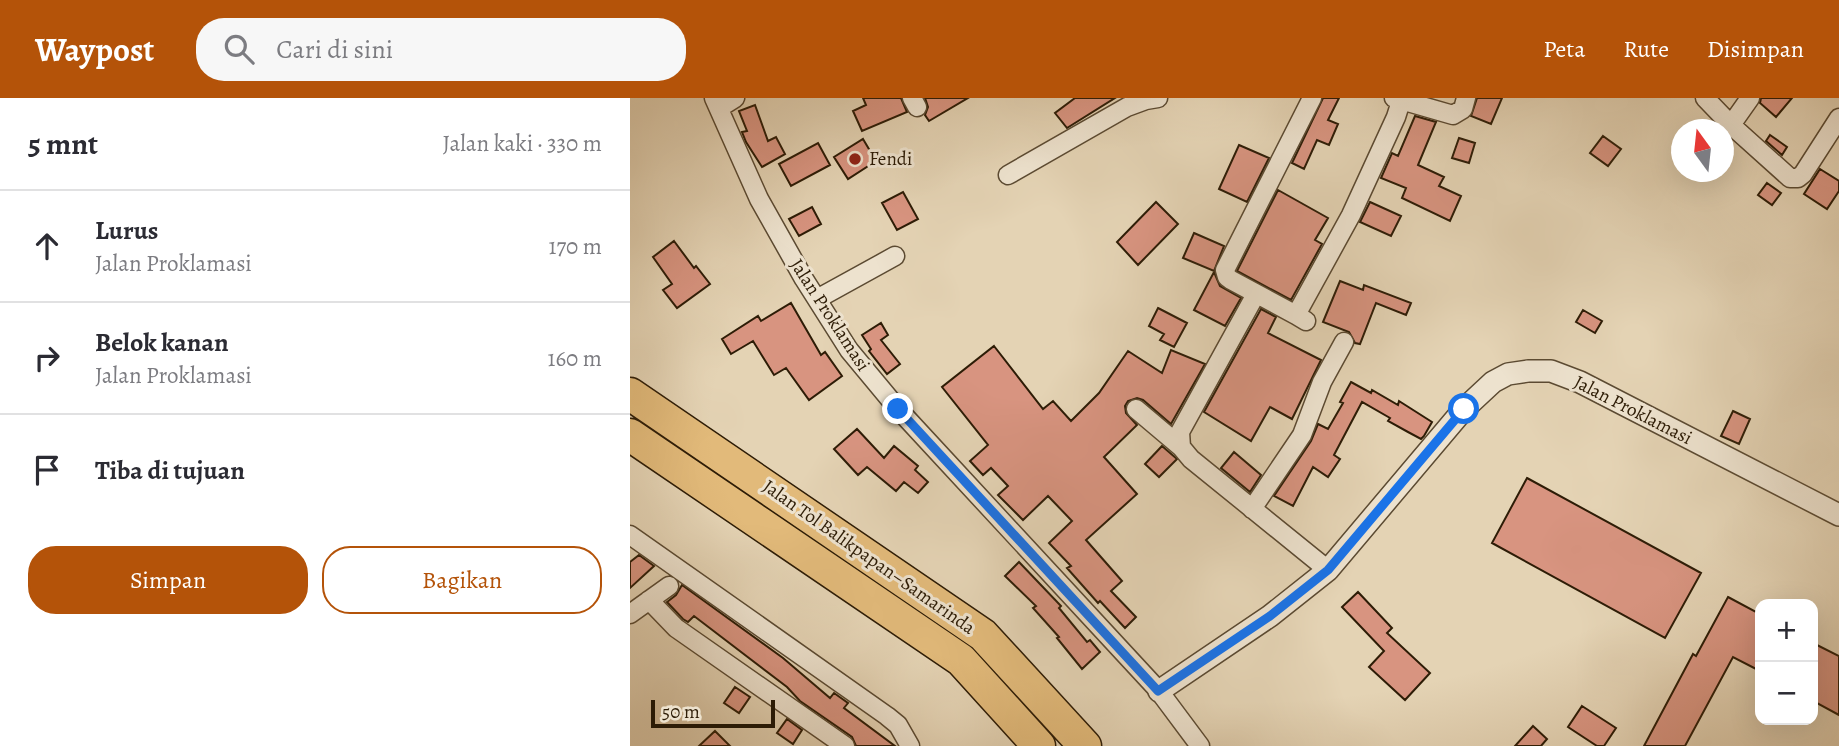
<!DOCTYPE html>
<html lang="id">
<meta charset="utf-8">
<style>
:root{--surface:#fff;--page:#f7f7f7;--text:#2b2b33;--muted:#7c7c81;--line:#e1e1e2;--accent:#b45309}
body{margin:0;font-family:Alegreya,serif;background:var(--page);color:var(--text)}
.controls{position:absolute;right:21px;bottom:21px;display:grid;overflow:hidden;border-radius:14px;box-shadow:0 7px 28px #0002}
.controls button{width:63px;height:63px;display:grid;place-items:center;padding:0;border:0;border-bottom:2px solid var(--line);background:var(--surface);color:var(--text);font:35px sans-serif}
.compass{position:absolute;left:1041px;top:21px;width:63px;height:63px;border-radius:50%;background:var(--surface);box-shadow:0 7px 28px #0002;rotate:345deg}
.scale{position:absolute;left:21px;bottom:18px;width:124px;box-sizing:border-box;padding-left:7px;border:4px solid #2d1c06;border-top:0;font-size:19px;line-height:24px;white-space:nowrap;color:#2d1c06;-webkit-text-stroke:5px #ede2ce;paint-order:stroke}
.stop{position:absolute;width:21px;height:21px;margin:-16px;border:5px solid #1a73e8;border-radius:50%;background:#fff}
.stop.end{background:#1a73e8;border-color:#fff;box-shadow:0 2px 7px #0008}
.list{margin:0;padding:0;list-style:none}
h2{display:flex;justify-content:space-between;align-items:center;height:91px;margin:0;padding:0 28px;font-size:30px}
h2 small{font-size:23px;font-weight:400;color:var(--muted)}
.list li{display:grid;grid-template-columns:46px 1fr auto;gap:21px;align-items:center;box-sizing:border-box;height:112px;padding:0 28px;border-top:2px solid var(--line)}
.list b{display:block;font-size:26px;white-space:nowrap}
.list p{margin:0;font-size:23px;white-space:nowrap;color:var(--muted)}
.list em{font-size:23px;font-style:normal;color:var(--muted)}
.actions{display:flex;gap:14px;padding:21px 28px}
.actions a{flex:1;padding:16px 0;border:2px solid var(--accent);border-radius:28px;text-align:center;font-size:24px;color:var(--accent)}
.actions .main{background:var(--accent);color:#fff}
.icon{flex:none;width:38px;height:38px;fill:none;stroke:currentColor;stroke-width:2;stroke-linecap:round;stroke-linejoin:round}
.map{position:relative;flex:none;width:1209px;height:648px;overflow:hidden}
header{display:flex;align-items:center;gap:42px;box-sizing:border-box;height:98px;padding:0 35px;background:var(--accent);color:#fff}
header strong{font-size:33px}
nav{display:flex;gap:38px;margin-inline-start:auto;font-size:24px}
.search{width:490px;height:63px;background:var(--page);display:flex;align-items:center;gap:18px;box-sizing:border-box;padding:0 24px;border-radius:28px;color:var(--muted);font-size:26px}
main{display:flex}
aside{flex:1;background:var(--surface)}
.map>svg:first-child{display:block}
.building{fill:#d89480;stroke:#2d1c06;stroke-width:2}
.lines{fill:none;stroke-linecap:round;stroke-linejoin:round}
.minor-casing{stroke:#5b4a32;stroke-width:21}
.tertiary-casing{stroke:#5b4a32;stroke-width:24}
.motorway-casing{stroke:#2d1c06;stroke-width:35}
.minor{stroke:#ede2ce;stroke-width:18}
.tertiary{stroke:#ede2ce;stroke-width:21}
.motorway{stroke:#e2ba7a;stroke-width:32}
.route{stroke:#1a73e8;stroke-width:9}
.poi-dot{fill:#8f2418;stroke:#ede2ce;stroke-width:2.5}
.labels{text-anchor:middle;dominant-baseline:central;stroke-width:6;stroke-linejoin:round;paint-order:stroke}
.poi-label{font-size:19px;fill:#2d1c06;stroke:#ede2ce;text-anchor:start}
.street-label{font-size:19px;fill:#2d1c06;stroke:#ede2ce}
</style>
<header>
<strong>Waypost</strong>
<div class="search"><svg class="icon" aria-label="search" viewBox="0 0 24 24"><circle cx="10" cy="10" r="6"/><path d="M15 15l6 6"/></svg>Cari di sini</div>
<nav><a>Peta</a><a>Rute</a><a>Disimpan</a></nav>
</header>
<main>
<aside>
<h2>5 mnt<small>Jalan kaki · 330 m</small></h2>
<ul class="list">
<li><svg class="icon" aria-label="ahead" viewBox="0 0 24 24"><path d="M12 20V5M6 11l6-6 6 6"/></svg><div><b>Lurus</b><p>Jalan Proklamasi</p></div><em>170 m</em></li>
<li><svg class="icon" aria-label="right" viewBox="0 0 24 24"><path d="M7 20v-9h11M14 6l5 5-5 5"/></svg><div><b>Belok kanan</b><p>Jalan Proklamasi</p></div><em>160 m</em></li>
<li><svg class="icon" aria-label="arrive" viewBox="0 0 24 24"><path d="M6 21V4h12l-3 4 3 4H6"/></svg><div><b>Tiba di tujuan</b></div></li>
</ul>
<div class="actions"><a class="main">Simpan</a><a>Bagikan</a></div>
</aside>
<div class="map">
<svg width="1209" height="648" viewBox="0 0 1209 648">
<rect width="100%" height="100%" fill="#e4d3b4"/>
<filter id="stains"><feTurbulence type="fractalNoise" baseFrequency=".00286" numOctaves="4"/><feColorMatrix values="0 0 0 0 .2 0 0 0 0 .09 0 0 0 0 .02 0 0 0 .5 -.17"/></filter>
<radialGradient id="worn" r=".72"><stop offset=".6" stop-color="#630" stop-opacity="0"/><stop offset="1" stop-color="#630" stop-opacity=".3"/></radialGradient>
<path class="building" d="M233 0H271L277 14 232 33 223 13 236 7Z
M295 0H338L299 23 295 17 298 9Z
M445 0H485L437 30 425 15Z
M693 0H709L698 22 708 26 699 47 687 42 674 71 662 65Z
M847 0H872L861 26 841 18Z
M1131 0H1162L1146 19 1130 5Z
M125 7 138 43 146 39 155 56 132 69 116 44 112 34 117 33 109 13Z
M785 18 806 24 788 67 814 79 809 88 831 98 820 123 772 100 776 90 751 80 762 55 768 58Z
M1140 37 1157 49 1152 57 1136 43Z
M973 38 991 51 978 68 960 55Z
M829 40 845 45 839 65 822 60Z
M233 41 246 63 218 81 204 59Z
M188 45 200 67 161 88 149 66Z
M609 47 639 60 617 104 589 91Z
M1190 71 1209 83V93L1197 111 1174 96Z
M1137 85 1151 95 1142 107 1128 97Z
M648 92 698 120 685 142 692 146 661 202 607 173Z
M273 94 288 121 267 132 252 105Z
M526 104 548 126 508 167 487 144Z
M740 104 771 118 761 138 730 124Z
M182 109 191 126 169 138 159 121Z
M564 135 594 148 584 173 553 160Z
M44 143 64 170 66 168 80 186 47 210 33 192 42 186 23 159Z
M584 174 590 188 611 200 595 228 564 212Z
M710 183 733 192 734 187 781 205 776 217 746 205 730 246 725 245 719 234 693 224Z
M161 205 191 257 195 254 212 278 179 302 156 270 144 277 123 243 101 256 92 241 128 218 131 223Z
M528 210 557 225 544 249 530 242 534 236 519 228Z
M631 211 646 219 638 235 691 262 662 321 640 309 621 343 574 314Z
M953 212 972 223 965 235 946 224Z
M251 225 258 237 251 242 270 266 257 276 239 253 241 251 232 237Z
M364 248 413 311 423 303 441 323 469 295 498 253 532 275 541 252 575 266 541 326 513 302 507 300 498 303 495 308 496 315 507 327 474 359 507 396 456 442 492 483 481 493 506 519 495 530 470 503 468 505 437 470 441 468 419 445 442 423 418 398 393 422 368 397 378 388 361 370 353 377 340 363 358 347 312 289Z
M721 284 741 295 742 292 768 307 769 303 802 324 794 338 791 341 778 334 758 323 760 320 732 304 704 357 710 361 698 379 683 369 663 408 644 398 681 343 688 326 698 331 713 305 710 304Z
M1103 313 1120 321 1109 346 1091 338Z
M227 331 254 360 264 348 288 368 285 372 298 384 288 395 274 384 266 393 237 369 228 377 204 351Z
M532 348 547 361 529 379 515 366Z
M604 354 631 377 620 394 591 370Z
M897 380 1071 475 1035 540 862 445Z
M9 457 24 468 0 490V464Z
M389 464 431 508 429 510 457 544 460 542 470 554 452 571 427 540 429 539 403 510 406 508 375 478Z
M52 487 153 560 200 600 204 595 218 605 214 610 265 648H226L222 639 170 603 157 589 64 518 58 524 53 521 37 504 46 497Z
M728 494 762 530 757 535 800 575 775 602 739 569 754 553 712 509Z
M1098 499 1130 516V573L1103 559 1055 648H1014L1063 556 1066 558Z
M1183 545 1209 558V617L1183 603Z
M105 589 120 599 109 615 94 605Z
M952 608 986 630 974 648H967L938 629Z
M157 621 172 632 163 646 147 635Z
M903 628 917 641 911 648H885Z
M85 633 100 648H69Z"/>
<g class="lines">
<defs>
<path id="minor" d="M84 0 129 101 174 181 219 252 268 311 529 593 570 648
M282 0 287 9
M764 0 823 17 833 11 836 0
M1075 0 1101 27 1160 80H1168L1173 76 1209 20
M89 10 105 0
M1101 27 1120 0
M378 77 497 9 516 2 528 0
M626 196 550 334 551 349 561 361 698 472
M187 201 265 158
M666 217 601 182 597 179 595 172 682 0
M676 223 666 217 721 117 766 19 772 0
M506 311 551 349
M622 411 672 337 692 284 714 244
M0 437 257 618 268 627 280 648
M19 502 46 530 215 648
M0 516 39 488"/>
<path id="tertiary" d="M529 593 640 518 698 472 834 311 863 284 878 276 898 273H921L950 284 1209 417"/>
<path id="motorway" d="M0 296 353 537 455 648
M0 337 331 562 409 648"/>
</defs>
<use href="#minor" class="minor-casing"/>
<use href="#tertiary" class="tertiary-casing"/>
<use href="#motorway" class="motorway-casing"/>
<use href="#minor" class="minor"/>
<use href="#tertiary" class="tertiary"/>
<use href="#motorway" class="motorway"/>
</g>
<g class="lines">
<path class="route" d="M268 311 528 593 640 518 698 472 834 311"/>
</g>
<circle class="poi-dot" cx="225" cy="61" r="7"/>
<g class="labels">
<g class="poi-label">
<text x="239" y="61">Fendi</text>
</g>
<g class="street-label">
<text transform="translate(200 217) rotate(57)">Jalan Proklamasi</text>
<text transform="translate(1003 312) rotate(27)">Jalan Proklamasi</text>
<text transform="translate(239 459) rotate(35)">Jalan Tol Balikpapan–Samarinda</text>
</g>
</g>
<rect width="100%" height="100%" filter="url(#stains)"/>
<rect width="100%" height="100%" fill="url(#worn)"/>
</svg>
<div class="controls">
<button>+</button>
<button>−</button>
</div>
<svg class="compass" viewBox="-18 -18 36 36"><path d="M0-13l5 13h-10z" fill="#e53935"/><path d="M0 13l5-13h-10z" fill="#7c7c81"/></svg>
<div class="scale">50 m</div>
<div class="stop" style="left:834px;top:311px"></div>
<div class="stop end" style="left:268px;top:311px"></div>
</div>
</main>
